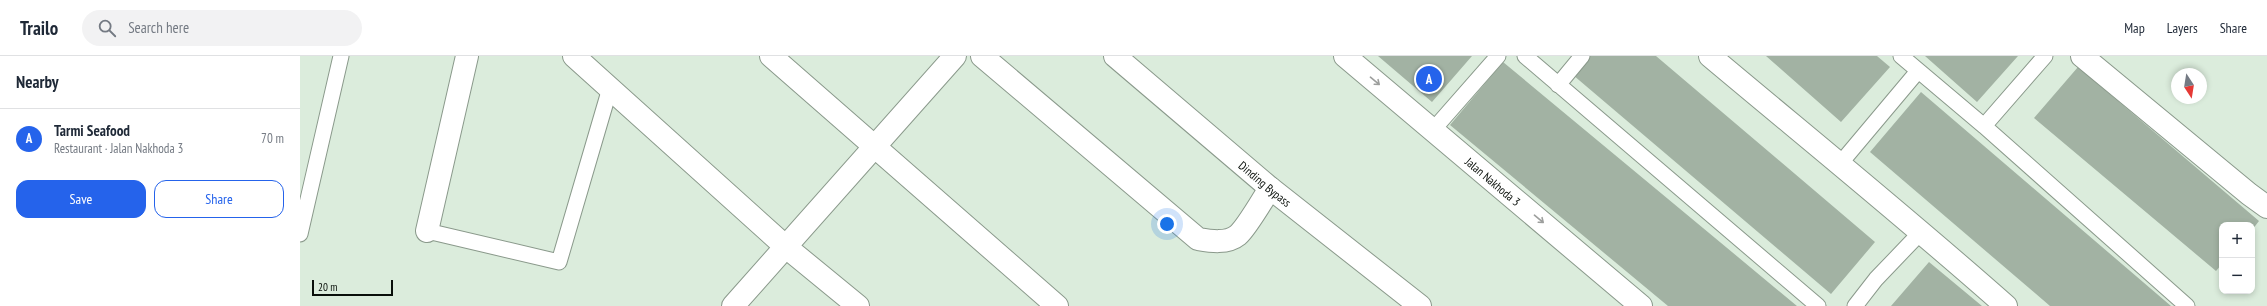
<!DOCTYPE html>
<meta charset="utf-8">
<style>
:root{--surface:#fff;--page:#f2f2f3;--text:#1f2937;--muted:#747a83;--line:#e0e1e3;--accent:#2563eb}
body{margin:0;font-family:"PT Sans Narrow",sans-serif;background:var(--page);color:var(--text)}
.controls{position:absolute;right:12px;bottom:12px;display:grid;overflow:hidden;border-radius:8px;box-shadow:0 2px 6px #0003}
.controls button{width:36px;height:36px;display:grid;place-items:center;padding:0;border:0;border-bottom:1px solid var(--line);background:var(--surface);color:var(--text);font:20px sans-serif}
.compass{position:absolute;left:1871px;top:12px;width:36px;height:36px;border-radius:50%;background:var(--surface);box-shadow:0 2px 6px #0003;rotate:168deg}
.scale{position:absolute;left:12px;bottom:10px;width:81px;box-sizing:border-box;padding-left:4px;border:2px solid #090f0a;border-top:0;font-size:11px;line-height:14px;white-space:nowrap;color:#090f0a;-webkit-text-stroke:3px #dbecdc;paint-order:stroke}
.you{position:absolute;left:867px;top:168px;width:14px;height:14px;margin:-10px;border:3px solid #fff;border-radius:50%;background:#1a73e8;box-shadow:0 0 0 6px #1a73e833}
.badge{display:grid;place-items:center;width:26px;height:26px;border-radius:50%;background:var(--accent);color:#fff;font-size:13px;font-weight:700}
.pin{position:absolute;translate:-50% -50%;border:2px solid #fff;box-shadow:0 1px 4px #0006}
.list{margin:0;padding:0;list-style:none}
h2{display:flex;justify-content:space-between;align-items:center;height:52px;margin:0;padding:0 16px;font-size:17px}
h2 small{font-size:13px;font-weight:400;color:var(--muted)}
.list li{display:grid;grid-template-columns:26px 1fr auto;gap:12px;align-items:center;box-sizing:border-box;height:60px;padding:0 16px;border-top:1px solid var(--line)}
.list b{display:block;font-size:15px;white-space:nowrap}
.list p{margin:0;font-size:13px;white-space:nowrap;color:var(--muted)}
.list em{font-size:13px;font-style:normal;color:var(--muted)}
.actions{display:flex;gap:8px;padding:12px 16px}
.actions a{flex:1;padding:9px 0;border:1px solid var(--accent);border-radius:12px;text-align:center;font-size:14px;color:var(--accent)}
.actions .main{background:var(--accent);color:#fff}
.icon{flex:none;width:22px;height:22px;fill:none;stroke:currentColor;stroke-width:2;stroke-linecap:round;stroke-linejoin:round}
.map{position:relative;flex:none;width:1967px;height:250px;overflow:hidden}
header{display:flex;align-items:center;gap:24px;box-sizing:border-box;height:56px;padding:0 20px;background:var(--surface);border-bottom:1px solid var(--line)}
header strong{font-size:19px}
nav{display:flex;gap:22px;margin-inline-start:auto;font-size:14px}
.search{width:280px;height:36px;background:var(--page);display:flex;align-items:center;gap:10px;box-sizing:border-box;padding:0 14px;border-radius:22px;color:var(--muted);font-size:15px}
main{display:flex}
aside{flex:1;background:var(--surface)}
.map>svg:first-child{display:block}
.building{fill:#a2b2a3}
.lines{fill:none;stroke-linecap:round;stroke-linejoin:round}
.service-casing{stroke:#8a998b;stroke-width:17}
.minor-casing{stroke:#8a998b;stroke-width:24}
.secondary-casing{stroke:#8a998b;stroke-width:24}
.service{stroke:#fff;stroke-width:15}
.minor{stroke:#fff;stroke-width:22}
.secondary{stroke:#fff;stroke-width:22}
.oneway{stroke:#9d9f9d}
.labels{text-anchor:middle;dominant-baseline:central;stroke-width:3;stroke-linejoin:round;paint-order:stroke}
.street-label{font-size:12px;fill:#090f0a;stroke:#dbecdc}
</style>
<header>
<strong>Trailo</strong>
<div class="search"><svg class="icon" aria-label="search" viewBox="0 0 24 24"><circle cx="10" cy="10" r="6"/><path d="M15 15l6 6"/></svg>Search here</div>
<nav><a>Map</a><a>Layers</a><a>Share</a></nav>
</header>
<main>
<aside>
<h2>Nearby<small></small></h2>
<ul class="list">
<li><span class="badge">A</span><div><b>Tarmi Seafood</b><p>Restaurant · Jalan Nakhoda 3</p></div><em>70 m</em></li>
</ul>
<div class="actions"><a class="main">Save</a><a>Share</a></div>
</aside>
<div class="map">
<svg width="1967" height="250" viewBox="0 0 1967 250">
<rect width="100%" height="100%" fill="#dbecdc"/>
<path class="building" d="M1078 0H1172L1132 46Z
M1288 0H1356L1575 186 1531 238 1273 19Z
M1466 0H1577L1590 11 1541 66Z
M1625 0H1718L1677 46Z
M1203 6 1497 250H1368L1150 69Z
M1778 11 1959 165 1952 174V169H1922V208L1916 215 1734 62Z
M1621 36 1871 250H1750L1570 96Z
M1629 206 1682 250H1591Z"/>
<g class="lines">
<defs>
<path id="service" d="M1225 0 1518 250
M1601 0 1684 70 1887 250
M1258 29 1282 0
M1684 70 1745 0
M1133 74 1198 0
M1539 109 1618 15
M127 175 259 206 310 32
M0 178 41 0
M1555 250 1576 223 1622 175"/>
<g id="minor">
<path d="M274 0 486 191 558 250"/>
<path d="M471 0 757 250"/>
<path d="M682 0 898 183C910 185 927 188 938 179 945 173 964 142 970 132"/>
<path id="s1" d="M1045 0 1341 250"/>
<path d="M1410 0C1509 83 1609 164 1706 250"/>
<path d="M1782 0 1949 138 1967 151"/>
<path d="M127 175 167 0"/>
<path d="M433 250 655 0"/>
</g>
<g id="secondary">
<path id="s2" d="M815 0 970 132 1120 250"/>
</g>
</defs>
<use href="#service" class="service-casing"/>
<use href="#minor" class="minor-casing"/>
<use href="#secondary" class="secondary-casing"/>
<use href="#service" class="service"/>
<use href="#minor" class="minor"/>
<use href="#secondary" class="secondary"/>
</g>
<defs><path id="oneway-shaft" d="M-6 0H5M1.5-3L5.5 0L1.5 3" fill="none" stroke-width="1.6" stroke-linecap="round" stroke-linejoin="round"/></defs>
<g class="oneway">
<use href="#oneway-shaft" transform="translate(1075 25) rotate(40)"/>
<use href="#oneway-shaft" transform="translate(1239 163) rotate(40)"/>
</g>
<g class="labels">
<g class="street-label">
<text stroke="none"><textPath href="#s1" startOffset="194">Jalan Nakhoda 3</textPath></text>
<text stroke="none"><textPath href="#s2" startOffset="197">Dinding Bypass</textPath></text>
</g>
</g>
</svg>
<div class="controls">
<button>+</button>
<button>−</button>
</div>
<svg class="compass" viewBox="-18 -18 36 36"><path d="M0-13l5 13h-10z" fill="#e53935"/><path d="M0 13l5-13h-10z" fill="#747a83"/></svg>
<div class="scale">20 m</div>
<div class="you"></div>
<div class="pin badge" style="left:1129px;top:23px">A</div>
</div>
</main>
